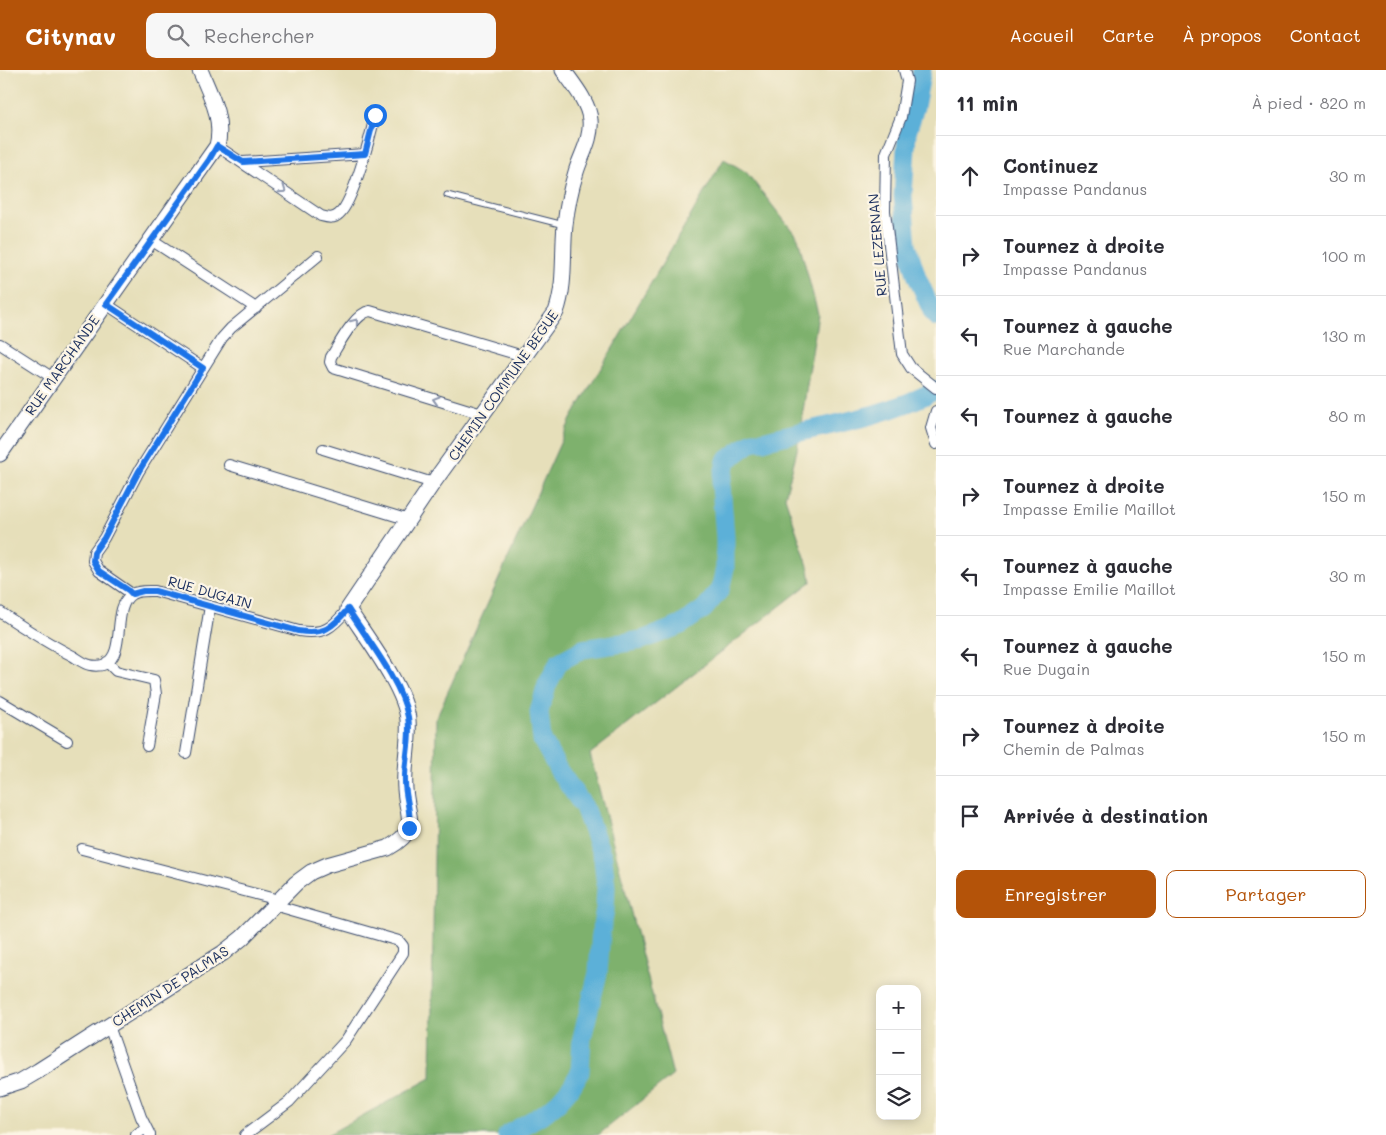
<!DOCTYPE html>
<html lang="fr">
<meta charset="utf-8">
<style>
:root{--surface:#fff;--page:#f7f7f7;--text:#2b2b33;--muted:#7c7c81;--line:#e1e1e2;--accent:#b45309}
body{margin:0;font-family:Mali,sans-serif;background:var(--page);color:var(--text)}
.controls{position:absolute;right:15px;bottom:15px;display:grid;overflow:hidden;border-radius:10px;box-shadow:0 2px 12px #0003}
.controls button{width:45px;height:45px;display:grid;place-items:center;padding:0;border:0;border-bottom:1px solid var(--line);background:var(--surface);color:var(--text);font:25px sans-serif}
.stop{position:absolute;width:15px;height:15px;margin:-11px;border:4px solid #1a73e8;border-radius:50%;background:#fff}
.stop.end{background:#1a73e8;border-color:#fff;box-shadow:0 1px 5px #0008}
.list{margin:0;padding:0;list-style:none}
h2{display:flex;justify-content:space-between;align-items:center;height:65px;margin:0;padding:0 20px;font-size:21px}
h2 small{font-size:16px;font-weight:400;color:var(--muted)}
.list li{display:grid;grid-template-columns:32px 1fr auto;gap:15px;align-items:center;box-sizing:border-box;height:80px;padding:0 20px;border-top:1px solid var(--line)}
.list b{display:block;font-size:19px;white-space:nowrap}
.list p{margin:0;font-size:16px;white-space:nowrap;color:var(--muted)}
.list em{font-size:16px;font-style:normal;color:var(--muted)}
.actions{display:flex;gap:10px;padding:15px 20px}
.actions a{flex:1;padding:11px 0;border:1px solid var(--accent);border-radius:10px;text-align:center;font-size:18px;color:var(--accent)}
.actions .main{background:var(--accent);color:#fff}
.icon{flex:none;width:28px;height:28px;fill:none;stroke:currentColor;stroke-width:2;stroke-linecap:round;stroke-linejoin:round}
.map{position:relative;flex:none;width:936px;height:1065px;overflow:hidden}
header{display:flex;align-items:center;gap:30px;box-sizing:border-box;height:70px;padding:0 25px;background:var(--accent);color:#fff}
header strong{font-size:24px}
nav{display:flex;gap:28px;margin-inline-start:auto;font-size:18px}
.search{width:350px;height:45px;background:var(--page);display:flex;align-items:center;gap:12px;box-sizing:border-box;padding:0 18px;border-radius:10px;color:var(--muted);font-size:19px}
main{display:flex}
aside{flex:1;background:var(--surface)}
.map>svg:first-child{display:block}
.forest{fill:#7eb16d;stroke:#4c7066}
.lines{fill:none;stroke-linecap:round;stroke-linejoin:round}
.river{stroke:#5cb0d8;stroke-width:19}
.lane-casing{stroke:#39496c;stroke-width:7}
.street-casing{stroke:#39496c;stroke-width:12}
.secondary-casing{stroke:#39496c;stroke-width:17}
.lane{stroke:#fff;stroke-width:5}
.street{stroke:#fff;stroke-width:10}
.secondary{stroke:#fff;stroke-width:15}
.oneway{stroke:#8d97ae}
.route{stroke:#1a73e8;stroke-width:6}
.labels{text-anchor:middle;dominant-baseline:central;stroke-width:4.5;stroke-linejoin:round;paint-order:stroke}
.street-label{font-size:14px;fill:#1b2f5e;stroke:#fcf5e5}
</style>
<header>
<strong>Citynav</strong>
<div class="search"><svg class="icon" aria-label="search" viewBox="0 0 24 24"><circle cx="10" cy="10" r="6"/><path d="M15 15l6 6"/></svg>Rechercher</div>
<nav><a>Accueil</a><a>Carte</a><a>À propos</a><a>Contact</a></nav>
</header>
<main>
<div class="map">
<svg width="936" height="1065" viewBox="0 0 936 1065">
<rect width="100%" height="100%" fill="#fcf5e5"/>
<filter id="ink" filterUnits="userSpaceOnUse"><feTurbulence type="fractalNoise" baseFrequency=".02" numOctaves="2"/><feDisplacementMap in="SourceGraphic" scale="10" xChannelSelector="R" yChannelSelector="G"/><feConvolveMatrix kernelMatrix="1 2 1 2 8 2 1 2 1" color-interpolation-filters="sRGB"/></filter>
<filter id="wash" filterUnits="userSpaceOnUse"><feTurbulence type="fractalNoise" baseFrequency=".0096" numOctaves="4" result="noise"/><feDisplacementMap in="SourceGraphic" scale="20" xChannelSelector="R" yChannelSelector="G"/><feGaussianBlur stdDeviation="1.12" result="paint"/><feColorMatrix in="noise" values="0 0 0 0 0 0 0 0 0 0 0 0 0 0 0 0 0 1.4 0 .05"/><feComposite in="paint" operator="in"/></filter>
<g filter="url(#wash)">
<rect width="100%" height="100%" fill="#e6dfba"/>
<path class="forest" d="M724 89 746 102 798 168 818 244 797 380 785 427 809 499 811 512 590 684 673 1005 598 1065H327L431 1008 436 648 571 349Z"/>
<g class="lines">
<path class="river" d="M922 0 915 37 907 63 903 126 907 175 917 207 932 241 936 247
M507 1065 546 1042 559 1031 572 1016 580 1002 582 968 598 903 601 861 605 839 606 817 603 788 584 737 559 701 542 670 539 642 547 615 559 592 583 579 642 570 681 555 704 539 720 520 725 498V467L721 415 726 391 753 371H763C821 356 883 348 936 320"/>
</g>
</g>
<g filter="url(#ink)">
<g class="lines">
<defs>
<path id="lane" d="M447 125 564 155"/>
<path id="street" d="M904 0 907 11 901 47 886 84 885 141 902 284 911 298 936 318
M217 76 321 146C328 148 334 149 339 144 353 133 371 64 375 45
M243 92 365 84
M151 170 256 238
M106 234 203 298
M0 274 53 308
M936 341 931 358 936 374
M482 344 333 298 330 292 331 287C339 274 355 243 370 241L523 286
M323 379 433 413
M229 395 409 450
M132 524 99 501 93 491 94 482 104 468 139 401 222 268 231 258 318 186
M0 542C24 558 47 573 73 586 78 589 84 594 90 595 94 596 102 596 105 594 127 583 111 537 132 524 139 520 148 521 155 521L299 561C324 565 332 558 348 539
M107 592 116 601 154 610 156 624 147 676
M0 631 67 671
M186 683 210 536
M82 779 279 830
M109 956 141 1047 150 1065
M136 1065 145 1058
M245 1065 289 1032 346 970 403 883V876L399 871 274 835"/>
<path id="secondary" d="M0 384 217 76C224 49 210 24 200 0
M0 1018 21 1011 38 1001 223 883 242 868 296 813 311 802 327 795 388 778C421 759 407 749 405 719 403 696 410 673 408 650 406 619 365 566 348 539L433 413 556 242C566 214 562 185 565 155 567 137 571 118 576 102 581 85 592 69 590 50 589 33 573 14 563 0"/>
</defs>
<use href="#lane" class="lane-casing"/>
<use href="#street" class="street-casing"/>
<use href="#secondary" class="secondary-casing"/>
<use href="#lane" class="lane"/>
<use href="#street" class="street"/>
<use href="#secondary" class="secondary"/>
</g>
<defs><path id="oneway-chevron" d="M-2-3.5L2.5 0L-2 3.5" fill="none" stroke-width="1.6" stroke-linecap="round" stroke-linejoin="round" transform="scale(1.25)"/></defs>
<g class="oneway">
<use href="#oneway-chevron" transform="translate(283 120) rotate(35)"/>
<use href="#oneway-chevron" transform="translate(355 252) rotate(-52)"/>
<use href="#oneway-chevron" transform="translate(436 330) rotate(-163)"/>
</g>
</g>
<g class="lines" filter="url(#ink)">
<path class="route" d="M375 45 365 84 243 92 217 76 209 90 106 234 203 298 139 401 104 468 94 482 93 491 99 501 128 520 132 524 143 521H155L298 561C324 565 332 558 348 539 367 569 402 613 408 647 412 668 404 691 405 712 405 728 412 742 409 758"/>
</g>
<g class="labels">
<g class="street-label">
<text transform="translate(877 175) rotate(-95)">RUE LEZERNAN</text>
<text transform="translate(62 295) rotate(-55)">RUE MARCHANDE</text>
<text transform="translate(503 315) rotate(-55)">CHEMIN COMMUNE BEGUE</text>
<text transform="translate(210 522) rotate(16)">RUE DUGAIN</text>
<text transform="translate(170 916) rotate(-33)">CHEMIN DE PALMAS</text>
</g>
</g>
</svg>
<div class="controls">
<button>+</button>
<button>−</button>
<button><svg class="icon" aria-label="layers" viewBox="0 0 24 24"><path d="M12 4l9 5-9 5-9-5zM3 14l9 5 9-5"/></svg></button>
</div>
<div class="stop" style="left:375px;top:45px"></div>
<div class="stop end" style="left:409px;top:758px"></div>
</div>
<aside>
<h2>11 min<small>À pied · 820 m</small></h2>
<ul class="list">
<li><svg class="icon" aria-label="ahead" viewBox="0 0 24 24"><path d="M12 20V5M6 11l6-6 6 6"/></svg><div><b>Continuez</b><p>Impasse Pandanus</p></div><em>30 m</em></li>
<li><svg class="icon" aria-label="right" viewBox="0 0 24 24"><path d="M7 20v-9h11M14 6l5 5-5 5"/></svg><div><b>Tournez à droite</b><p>Impasse Pandanus</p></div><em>100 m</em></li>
<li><svg class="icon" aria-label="left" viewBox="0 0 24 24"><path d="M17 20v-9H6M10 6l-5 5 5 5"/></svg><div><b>Tournez à gauche</b><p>Rue Marchande</p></div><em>130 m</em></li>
<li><svg class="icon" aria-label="left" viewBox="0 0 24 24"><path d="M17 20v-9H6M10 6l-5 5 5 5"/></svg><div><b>Tournez à gauche</b></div><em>80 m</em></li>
<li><svg class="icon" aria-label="right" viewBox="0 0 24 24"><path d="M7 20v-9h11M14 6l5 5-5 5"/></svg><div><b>Tournez à droite</b><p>Impasse Emilie Maillot</p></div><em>150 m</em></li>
<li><svg class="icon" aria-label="left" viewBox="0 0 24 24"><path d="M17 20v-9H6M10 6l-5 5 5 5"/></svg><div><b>Tournez à gauche</b><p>Impasse Emilie Maillot</p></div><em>30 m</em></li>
<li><svg class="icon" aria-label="left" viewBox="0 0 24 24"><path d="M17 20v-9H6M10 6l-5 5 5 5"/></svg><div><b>Tournez à gauche</b><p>Rue Dugain</p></div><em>150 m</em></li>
<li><svg class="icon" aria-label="right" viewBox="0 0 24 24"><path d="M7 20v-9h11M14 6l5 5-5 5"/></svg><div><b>Tournez à droite</b><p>Chemin de Palmas</p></div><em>150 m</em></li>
<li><svg class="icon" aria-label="arrive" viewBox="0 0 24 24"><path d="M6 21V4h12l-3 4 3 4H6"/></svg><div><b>Arrivée à destination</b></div></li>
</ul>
<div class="actions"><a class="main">Enregistrer</a><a>Partager</a></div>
</aside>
</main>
